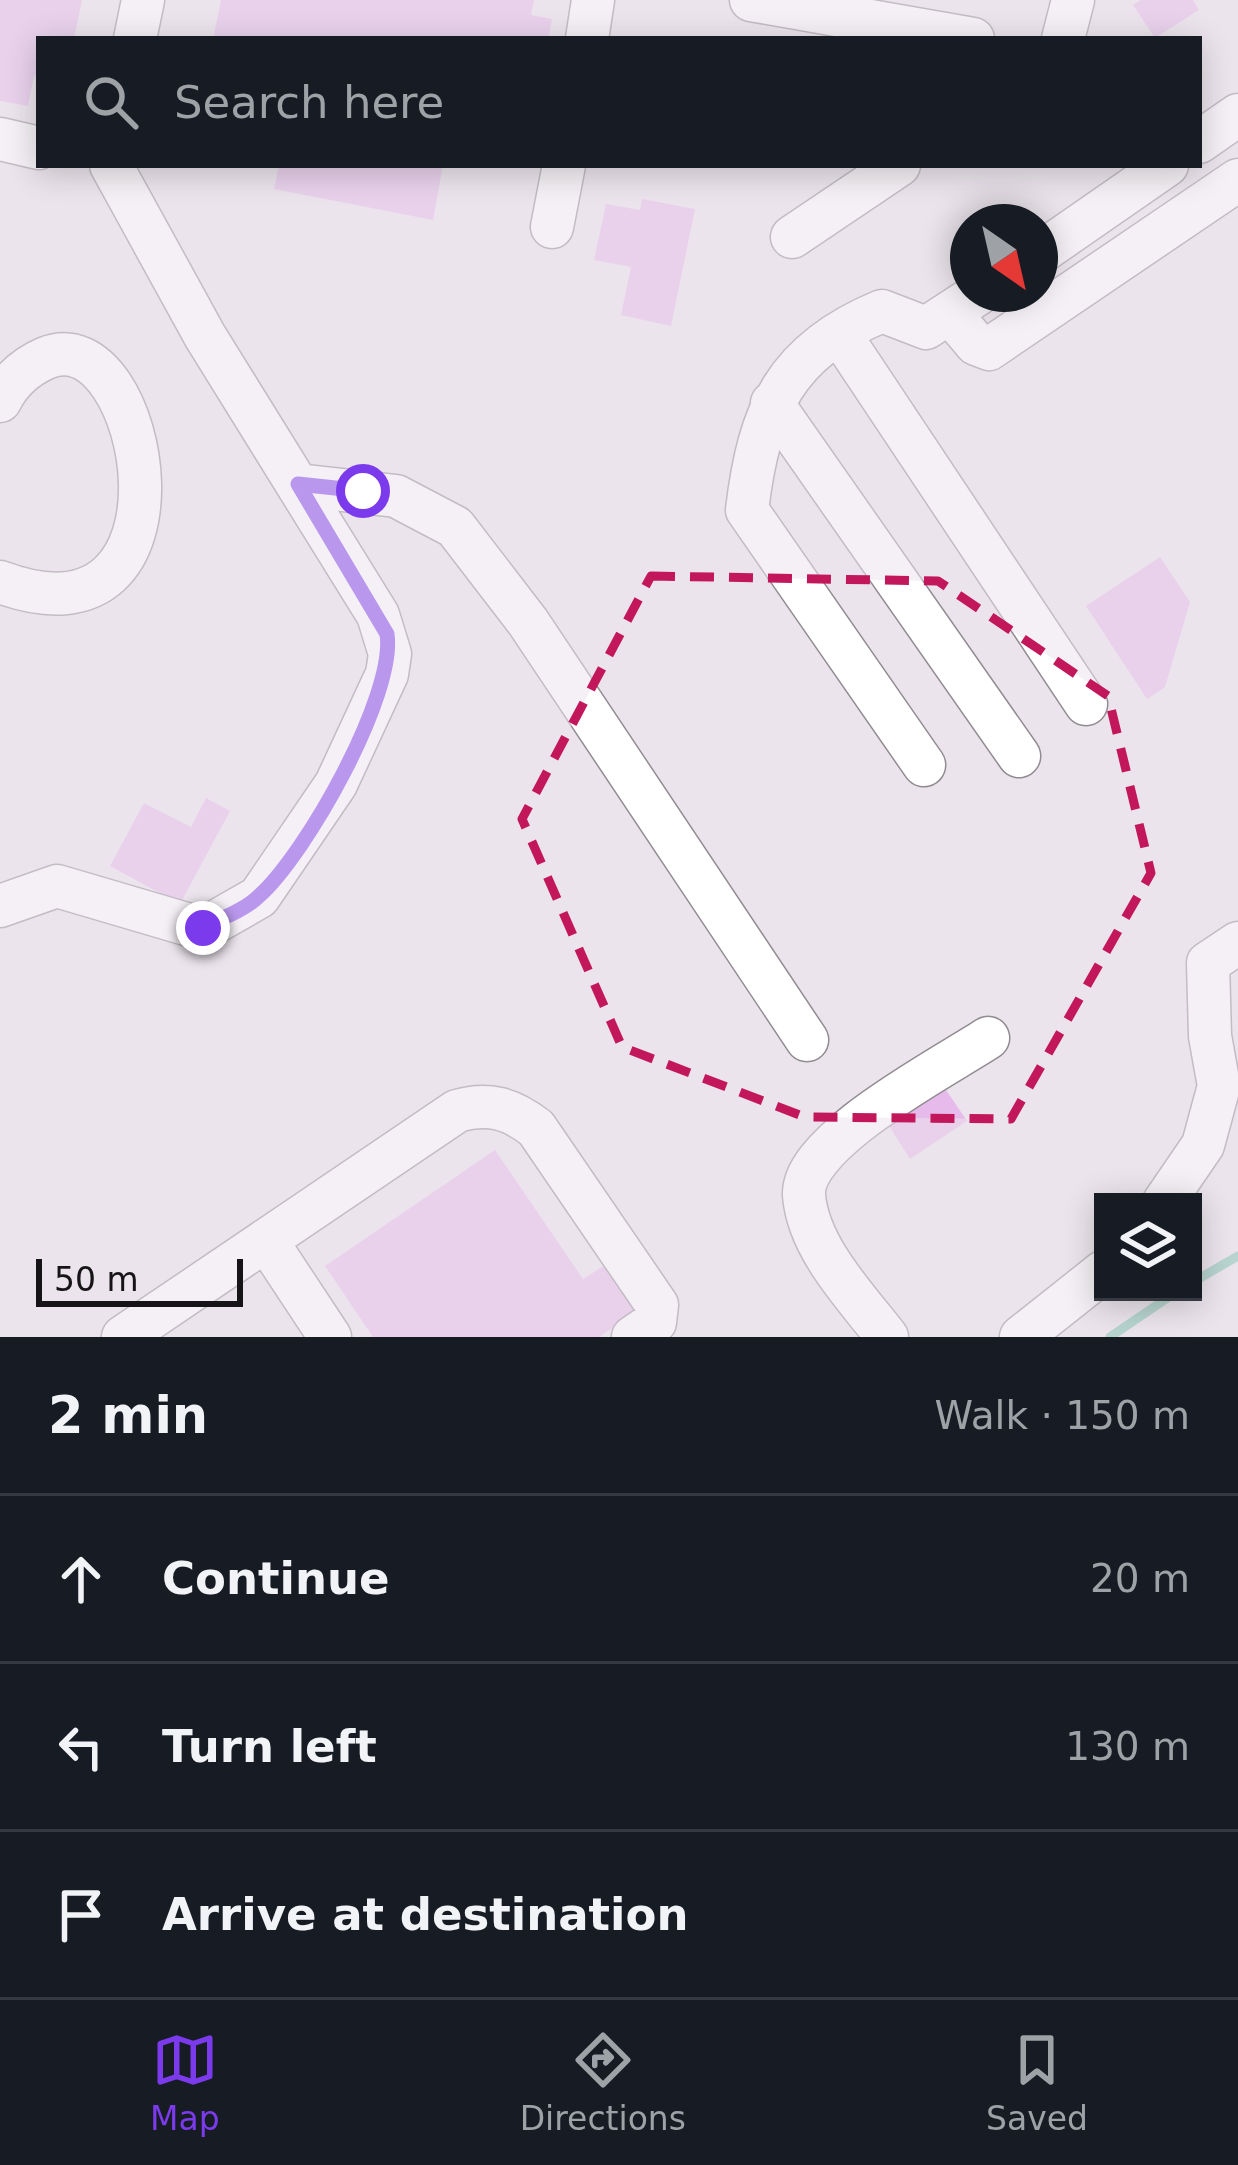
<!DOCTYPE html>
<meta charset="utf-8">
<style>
:root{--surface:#171b24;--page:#20242c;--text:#f1f3f6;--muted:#9ea1a6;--line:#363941;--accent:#7c3aed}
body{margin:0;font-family:"DejaVu Sans",sans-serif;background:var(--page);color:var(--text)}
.controls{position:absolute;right:36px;bottom:36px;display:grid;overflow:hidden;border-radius:0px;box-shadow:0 6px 30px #0003}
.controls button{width:108px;height:108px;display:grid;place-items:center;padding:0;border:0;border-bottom:3px solid var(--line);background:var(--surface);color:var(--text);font:60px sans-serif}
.compass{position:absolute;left:950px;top:204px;width:108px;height:108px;border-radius:50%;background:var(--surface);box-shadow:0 6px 30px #0003;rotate:146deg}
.scale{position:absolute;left:36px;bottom:30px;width:207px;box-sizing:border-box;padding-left:12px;border:6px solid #161416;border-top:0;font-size:33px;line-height:42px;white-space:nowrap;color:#161416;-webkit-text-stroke:9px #ebe4ec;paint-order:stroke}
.stop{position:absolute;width:36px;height:36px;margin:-27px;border:9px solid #7c3aed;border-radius:50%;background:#fff}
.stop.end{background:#7c3aed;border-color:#fff;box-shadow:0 3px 12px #0008}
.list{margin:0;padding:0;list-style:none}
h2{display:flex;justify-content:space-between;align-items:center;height:156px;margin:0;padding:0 48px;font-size:51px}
h2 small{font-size:39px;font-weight:400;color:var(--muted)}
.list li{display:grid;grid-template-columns:78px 1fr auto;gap:36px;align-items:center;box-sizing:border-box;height:168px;padding:0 48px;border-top:3px solid var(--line)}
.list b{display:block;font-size:45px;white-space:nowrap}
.list em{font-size:39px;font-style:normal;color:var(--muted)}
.icon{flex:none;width:66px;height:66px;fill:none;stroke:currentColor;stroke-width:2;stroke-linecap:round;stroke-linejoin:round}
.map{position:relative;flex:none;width:1238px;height:1337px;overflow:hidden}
.search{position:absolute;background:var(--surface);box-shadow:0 6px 30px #0003;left:36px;right:36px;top:36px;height:132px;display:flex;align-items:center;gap:30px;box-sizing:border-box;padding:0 42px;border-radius:0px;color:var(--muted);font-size:45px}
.sheet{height:660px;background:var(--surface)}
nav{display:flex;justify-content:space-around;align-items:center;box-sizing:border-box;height:168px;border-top:3px solid var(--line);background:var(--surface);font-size:33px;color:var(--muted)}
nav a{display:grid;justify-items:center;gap:6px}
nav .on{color:var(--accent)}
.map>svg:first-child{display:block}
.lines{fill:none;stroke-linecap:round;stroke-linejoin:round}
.stream{stroke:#79c1a9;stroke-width:9}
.building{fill:#e6bbeb}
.minor-casing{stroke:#928c92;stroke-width:45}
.minor{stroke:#fff;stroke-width:42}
.route{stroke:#7c3aed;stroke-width:15}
.marked{fill:none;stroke:#c2185b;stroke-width:9;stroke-dasharray:24 15;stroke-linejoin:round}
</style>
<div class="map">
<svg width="1238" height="1337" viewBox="0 0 1238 1337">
<rect width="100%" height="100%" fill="#ebe4ec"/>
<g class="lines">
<path class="stream" d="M1193 1282 1238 1256
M1110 1337 1176 1292"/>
</g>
<path class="building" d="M0 0H82L74 39H39V77L34 76 28 106 0 101Z
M221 0H534L531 15 552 19 548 39H213Z
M1141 0H1193L1199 10 1155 38 1133 5Z
M279 165H443L433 220 274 189Z
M642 199 695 209 671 326 621 315 631 267 594 260 606 204 640 210Z
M1160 557 1190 602 1165 687 1147 699 1086 606Z
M206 798 230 811 180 904 110 866 144 803 191 827Z
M940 1081 967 1121 910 1159 884 1118Z
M495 1150 583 1279 605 1265 636 1312 599 1337H373L325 1266Z"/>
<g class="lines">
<defs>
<path id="minor" d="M751 0 973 39
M135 39 143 0
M587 39 593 0
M1063 39 1073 0
M0 139 39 148
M1199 142 1238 115
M552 227 564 165
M792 237 899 165
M1040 253 1167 165
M950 313 976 344 989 349 1238 180
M839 333 1086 704
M0 401C10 381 25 367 46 358 149 315 209 660 0 582
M772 403 1019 756
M298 485 396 496 455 527 528 622 807 1040
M924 765 747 510C759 410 785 351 882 311L926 328 978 294
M0 906 57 886 203 929 259 897 336 784 387 674 390 654 378 615 205 336 111 165
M1164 1202 1203 1145 1219 1086 1210 1036 1208 963 1238 943
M266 1240 330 1337
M123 1337 457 1111C488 1102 510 1108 536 1128L657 1305 655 1322 633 1337
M887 1337C856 1297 808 1248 804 1195 801 1141 944 1067 988 1038
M1021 1337 1103 1272"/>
</defs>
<use href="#minor" class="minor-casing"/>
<use href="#minor" class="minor"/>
</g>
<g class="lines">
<path class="route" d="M203 928C220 919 245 910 259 896 306 854 396 695 387 634L298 484 363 491"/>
</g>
<path d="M0 0H1238V1337H0ZM651 576 938 581 1108 696 1151 873 1011 1119 805 1117 622 1047 522 819Z" fill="#ebe4ec" fill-opacity=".55" fill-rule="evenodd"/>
<path class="marked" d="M651 576 938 581 1108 696 1151 873 1011 1119 805 1117 622 1047 522 819Z"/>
</svg>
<div class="controls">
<button><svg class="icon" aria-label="layers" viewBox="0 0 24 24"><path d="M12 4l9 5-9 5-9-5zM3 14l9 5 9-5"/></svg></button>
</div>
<svg class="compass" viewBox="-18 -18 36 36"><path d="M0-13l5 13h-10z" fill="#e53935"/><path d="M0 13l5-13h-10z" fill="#9ea1a6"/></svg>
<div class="scale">50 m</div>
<div class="stop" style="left:363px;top:491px"></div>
<div class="stop end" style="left:203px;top:928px"></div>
<div class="search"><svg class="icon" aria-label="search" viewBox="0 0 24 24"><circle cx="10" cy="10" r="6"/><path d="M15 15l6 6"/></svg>Search here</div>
</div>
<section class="sheet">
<h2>2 min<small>Walk · 150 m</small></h2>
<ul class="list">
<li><svg class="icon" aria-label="ahead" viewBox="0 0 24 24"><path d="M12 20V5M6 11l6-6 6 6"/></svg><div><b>Continue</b></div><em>20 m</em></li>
<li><svg class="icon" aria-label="left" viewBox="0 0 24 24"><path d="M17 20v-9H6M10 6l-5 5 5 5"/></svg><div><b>Turn left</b></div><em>130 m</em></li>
<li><svg class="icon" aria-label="arrive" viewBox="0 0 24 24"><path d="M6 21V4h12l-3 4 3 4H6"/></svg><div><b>Arrive at destination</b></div></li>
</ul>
</section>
<nav>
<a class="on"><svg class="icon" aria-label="map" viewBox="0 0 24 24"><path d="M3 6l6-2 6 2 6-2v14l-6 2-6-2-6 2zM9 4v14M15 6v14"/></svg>Map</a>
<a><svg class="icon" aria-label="directions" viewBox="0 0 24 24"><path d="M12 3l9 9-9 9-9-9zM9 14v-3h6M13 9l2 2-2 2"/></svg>Directions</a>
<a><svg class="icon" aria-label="saved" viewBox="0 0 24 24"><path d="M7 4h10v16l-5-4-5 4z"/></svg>Saved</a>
</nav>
